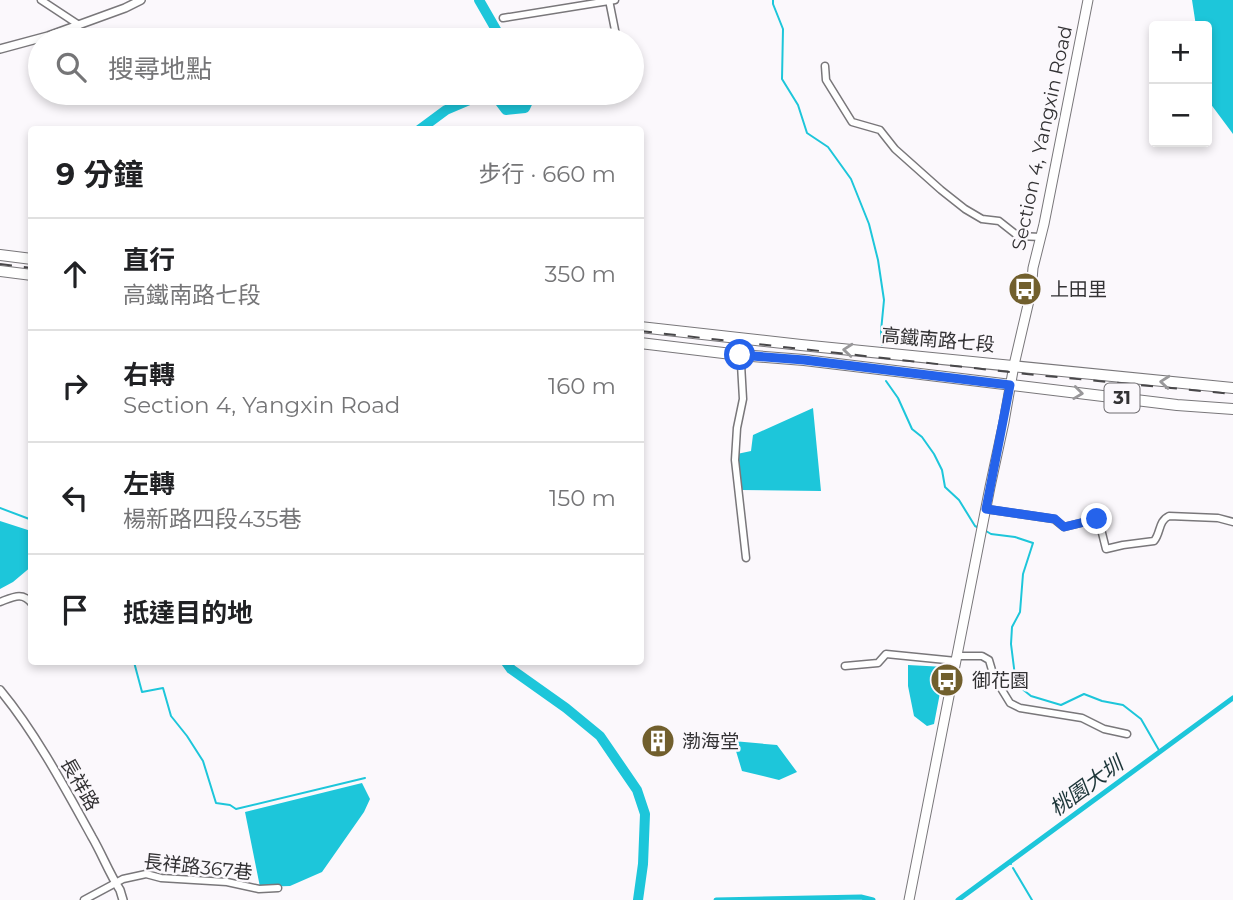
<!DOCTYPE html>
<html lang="zh-TW">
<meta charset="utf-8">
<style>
:root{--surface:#fff;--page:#f6f6f6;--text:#202124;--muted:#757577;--line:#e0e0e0}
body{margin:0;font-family:Montserrat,"Noto Sans TC",sans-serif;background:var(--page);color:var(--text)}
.controls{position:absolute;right:21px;top:21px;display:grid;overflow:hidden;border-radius:7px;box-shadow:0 4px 10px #0003}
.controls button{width:63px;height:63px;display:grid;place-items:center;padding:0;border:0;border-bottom:2px solid var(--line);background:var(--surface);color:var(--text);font:35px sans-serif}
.stop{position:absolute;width:21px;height:21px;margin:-16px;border:5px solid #2563eb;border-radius:50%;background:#fff}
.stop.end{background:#2563eb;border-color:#fff;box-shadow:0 2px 7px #0008}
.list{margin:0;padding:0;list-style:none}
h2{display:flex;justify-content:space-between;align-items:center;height:91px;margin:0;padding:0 28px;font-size:30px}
h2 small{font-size:23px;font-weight:400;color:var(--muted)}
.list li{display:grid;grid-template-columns:46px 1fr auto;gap:21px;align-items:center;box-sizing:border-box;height:112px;padding:0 28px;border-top:2px solid var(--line)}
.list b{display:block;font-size:26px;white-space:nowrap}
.list p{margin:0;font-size:23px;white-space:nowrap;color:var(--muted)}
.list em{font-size:23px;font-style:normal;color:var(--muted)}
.icon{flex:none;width:38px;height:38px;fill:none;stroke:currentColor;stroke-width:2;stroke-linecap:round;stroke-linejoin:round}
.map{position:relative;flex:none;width:1233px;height:900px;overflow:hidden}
.search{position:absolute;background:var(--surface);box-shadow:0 4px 10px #0003;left:28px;top:28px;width:616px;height:77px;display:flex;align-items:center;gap:18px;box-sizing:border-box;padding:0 24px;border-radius:38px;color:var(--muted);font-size:26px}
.panel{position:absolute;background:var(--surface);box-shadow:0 4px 10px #0003;left:28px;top:126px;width:616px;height:539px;border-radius:7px}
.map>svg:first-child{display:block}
.water{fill:#1dc6da}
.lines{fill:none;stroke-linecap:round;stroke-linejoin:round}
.stream{stroke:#1dc6da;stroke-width:2}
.canal{stroke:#1dc6da;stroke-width:5}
.river{stroke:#1dc6da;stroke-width:10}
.minor-casing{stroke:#79777a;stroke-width:9}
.tertiary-casing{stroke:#79777a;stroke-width:10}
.secondary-casing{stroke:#79777a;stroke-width:11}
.primary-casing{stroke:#79777a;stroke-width:12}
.minor{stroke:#fff;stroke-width:6}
.tertiary{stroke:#fff;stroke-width:7}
.secondary{stroke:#fff;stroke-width:9}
.primary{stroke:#fff;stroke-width:10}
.rail{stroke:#484749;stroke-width:2;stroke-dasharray:12 12;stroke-linecap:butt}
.oneway{stroke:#99989a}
.route{stroke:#2563eb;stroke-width:9}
.labels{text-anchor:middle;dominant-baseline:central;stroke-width:5;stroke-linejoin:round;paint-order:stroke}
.shield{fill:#fbf8fc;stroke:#6f6d70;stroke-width:2}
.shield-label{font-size:18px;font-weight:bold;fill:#333234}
.street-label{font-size:19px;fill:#333234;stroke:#fbf8fc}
.poi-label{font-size:19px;fill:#333234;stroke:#fbf8fc;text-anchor:start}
.water-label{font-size:21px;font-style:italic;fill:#1d3639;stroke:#fbf8fc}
</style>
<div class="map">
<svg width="1233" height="900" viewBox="0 0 1233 900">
<rect width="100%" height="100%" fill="#fbf8fc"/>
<path class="water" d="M1192 0H1233V134L1207 99V26H1196Z
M813 408 821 491 741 490 737 454 751 451 753 435Z
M0 521 31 531 32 566 13 582 0 589Z
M908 665 945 667 934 724 927 726 914 716 908 686Z
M733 741 777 745 797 772 779 780 742 771Z
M362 783 370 799 364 812 322 872 290 886 260 887 245 812Z"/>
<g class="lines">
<path class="stream" d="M773 0V4L783 29 782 79 798 105 807 133 828 147 851 179 869 224 878 260 884 300 881 331 882 345
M886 381 898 398 912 429 922 437 934 454 942 470 945 487 959 500 975 526 977 527
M0 508 32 520
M986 531 991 534 1015 537 1033 543 1023 574 1020 612 1012 627 1011 644 1015 676 1021 688 1031 696 1061 705 1084 694 1102 701 1123 705 1141 719 1160 752
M32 582 30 583H32
M134 662 142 692 163 688 171 716 187 736 203 761 216 803 230 805 236 809 365 778
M1010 863 1011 864
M1013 868 1032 900"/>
<path class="canal" d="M716 900 861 897 873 900
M958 900 1233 698"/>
<path class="river" d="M479 0 502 40
M487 93 497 98 506 110 525 108 532 93
M419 130 446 110 486 93
M506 662 511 669 566 708 600 736 637 790 645 814 643 864 638 900"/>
<defs>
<path id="minor" d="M41 0 79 25
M609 0 617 40
M503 18 615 0
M825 66 826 80 852 122 880 130 895 149 941 190 965 209 982 219 999 221 1018 236 1041 237
M741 364 743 399 737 428 735 460 746 558
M986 509 1054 519 1064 527 1097 519 1100 525 1106 549 1123 545 1154 541C1161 533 1158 521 1169 516L1218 518 1233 522
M0 602C13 597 23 591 32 604
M957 656H982L989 660 994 677 1010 703 1020 708 1082 718 1104 729 1127 734
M845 666 878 663 886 654 956 661
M84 900 123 879 146 874 161 878 227 882 259 889 278 888"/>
<path id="tertiary" d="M0 49 48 36 125 8 141 0
M0 690C35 732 65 788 92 837 102 854 109 873 120 890L123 900"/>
<path id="secondary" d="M909 900 990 487 1004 422 1014 365 1031 292 1033 268 1044 224 1088 0"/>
<path id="primary" d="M0 255 32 259
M0 271 32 275
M640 327 801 345 1233 388
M640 343 740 355 804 360 1177 405 1233 409"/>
</defs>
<use href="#minor" class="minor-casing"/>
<use href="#tertiary" class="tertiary-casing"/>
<use href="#secondary" class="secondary-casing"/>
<use href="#primary" class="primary-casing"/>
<use href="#minor" class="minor"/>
<use href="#tertiary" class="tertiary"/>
<use href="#secondary" class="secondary"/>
<use href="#primary" class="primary"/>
<path class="rail" d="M0 264 32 268
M640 331 1036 375 1233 394"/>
</g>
<defs><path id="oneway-chevron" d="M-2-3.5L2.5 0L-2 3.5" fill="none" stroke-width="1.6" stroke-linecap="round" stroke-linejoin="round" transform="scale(1.75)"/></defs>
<g class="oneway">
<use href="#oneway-chevron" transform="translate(848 350) rotate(-175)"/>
<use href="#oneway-chevron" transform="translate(1165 382) rotate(-175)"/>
<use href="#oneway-chevron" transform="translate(1078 393) rotate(7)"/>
</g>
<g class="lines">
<path class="route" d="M740 355 804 360 1010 385 986 509 1055 519 1064 527 1097 519"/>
</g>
<defs>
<symbol id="bus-disc" viewBox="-11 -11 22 22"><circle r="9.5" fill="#715f2d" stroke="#fbf8fc"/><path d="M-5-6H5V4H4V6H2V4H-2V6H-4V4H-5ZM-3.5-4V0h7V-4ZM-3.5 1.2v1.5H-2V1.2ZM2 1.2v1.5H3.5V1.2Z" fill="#fff"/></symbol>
<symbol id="building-disc" viewBox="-11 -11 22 22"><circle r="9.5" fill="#715f2d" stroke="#fbf8fc"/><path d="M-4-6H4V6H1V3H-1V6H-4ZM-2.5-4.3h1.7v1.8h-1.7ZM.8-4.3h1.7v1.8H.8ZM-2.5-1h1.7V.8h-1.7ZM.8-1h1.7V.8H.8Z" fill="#fff"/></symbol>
</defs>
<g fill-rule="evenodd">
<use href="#bus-disc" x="1006" y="270" width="38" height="38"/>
<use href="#bus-disc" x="928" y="661" width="38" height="38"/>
<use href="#building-disc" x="639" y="722" width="38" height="38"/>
</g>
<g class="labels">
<rect class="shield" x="1104.5" y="383.5" width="35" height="29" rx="5"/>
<g class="shield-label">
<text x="1122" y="398">31</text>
</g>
<g class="street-label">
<text transform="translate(1042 138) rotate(-78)">Section 4, Yangxin Road</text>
<text transform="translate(938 340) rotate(5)">高鐵南路七段</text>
<text transform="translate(80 784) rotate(60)">長祥路</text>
<text transform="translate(198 867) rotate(6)">長祥路367巷</text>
</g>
<g class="poi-label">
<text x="1050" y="289">上田里</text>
<text x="972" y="680">御花園</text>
<text x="682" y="741">渤海堂</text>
</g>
<g class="water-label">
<text transform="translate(1086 786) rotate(-36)">桃園大圳</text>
</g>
</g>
</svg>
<div class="controls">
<button>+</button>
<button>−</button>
</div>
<div class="stop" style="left:740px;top:355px"></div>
<div class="stop end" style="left:1097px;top:519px"></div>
<div class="search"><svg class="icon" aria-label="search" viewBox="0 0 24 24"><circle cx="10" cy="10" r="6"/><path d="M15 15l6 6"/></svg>搜尋地點</div>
<section class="panel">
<h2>9 分鐘<small>步行 · 660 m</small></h2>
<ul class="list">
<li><svg class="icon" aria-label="ahead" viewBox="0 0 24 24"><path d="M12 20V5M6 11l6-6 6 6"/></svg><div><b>直行</b><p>高鐵南路七段</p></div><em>350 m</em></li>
<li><svg class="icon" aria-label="right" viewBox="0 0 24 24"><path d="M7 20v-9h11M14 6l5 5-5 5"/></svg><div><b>右轉</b><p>Section 4, Yangxin Road</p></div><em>160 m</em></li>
<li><svg class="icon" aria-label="left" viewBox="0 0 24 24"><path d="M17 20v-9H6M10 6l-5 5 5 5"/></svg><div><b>左轉</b><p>楊新路四段435巷</p></div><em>150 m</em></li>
<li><svg class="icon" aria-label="arrive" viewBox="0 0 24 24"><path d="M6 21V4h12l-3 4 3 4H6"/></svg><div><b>抵達目的地</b></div></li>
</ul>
</section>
</div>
